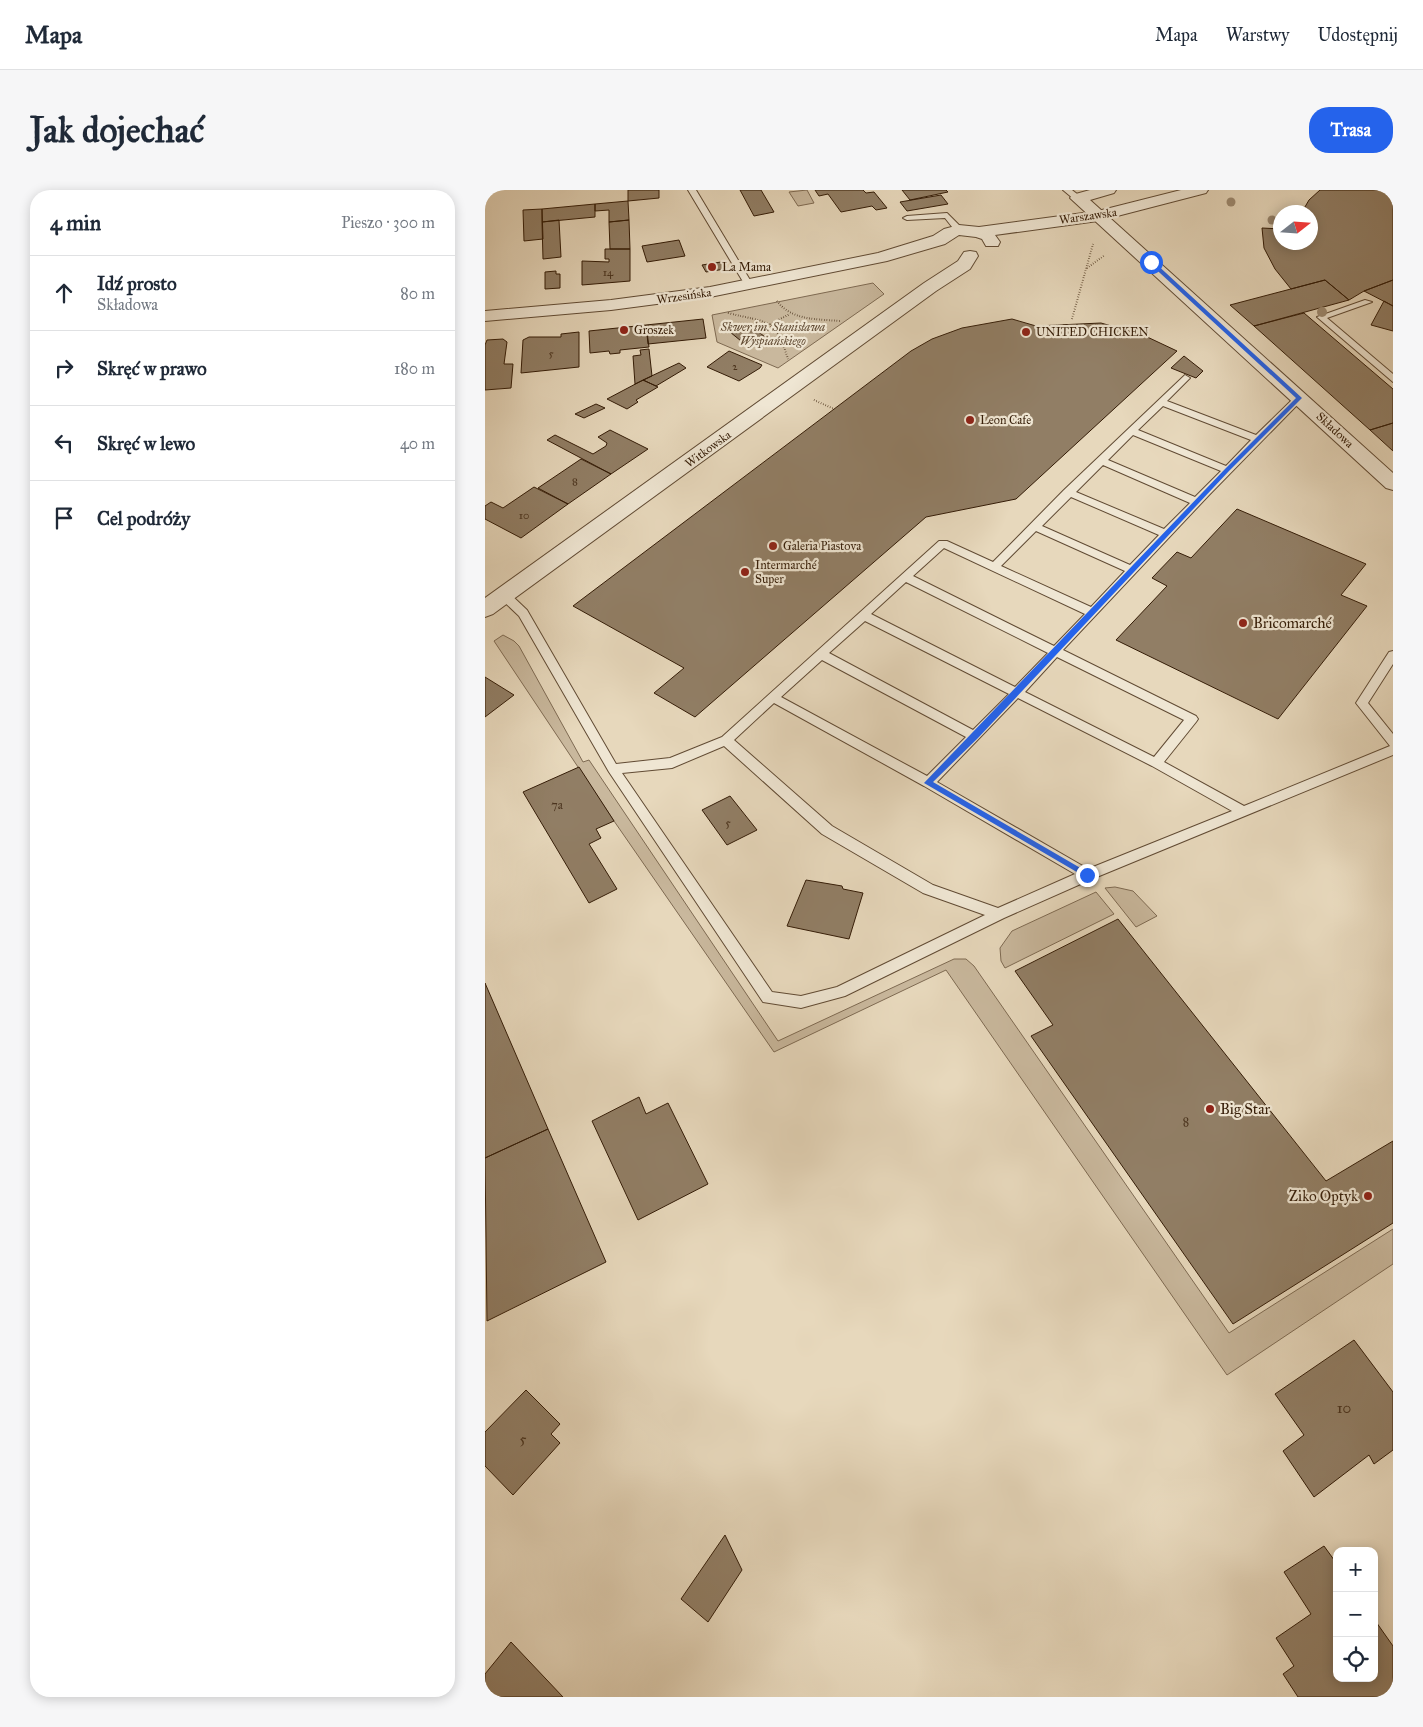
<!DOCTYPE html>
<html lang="pl">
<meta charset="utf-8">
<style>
:root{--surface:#fff;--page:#f6f6f7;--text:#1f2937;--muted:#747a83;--line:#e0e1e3;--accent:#2563eb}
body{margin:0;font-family:"IM FELL Great Primer",serif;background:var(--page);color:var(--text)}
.controls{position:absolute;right:15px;bottom:15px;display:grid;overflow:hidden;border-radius:10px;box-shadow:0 2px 12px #0003}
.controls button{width:45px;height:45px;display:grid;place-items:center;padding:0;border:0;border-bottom:1px solid var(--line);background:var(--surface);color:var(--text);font:25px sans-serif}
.compass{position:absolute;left:788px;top:15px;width:45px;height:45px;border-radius:50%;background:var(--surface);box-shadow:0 2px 12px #0003;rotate:73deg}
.stop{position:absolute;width:15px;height:15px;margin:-11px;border:4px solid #2563eb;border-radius:50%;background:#fff}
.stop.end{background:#2563eb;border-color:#fff;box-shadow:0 1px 5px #0008}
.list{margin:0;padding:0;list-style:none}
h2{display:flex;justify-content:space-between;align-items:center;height:65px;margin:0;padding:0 20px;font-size:21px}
h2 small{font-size:16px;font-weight:400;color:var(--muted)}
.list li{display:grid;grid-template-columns:32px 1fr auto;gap:15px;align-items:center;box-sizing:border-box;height:75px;padding:0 20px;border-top:1px solid var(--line)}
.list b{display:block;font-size:19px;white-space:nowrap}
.list p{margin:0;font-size:16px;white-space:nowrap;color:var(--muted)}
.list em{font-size:16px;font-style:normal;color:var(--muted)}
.icon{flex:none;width:28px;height:28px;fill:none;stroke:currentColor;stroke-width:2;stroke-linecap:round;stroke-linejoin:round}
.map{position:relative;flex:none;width:908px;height:1507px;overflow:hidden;border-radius:20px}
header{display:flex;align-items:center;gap:30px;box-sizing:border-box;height:70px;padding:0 25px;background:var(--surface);border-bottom:1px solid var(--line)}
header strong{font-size:24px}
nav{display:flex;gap:28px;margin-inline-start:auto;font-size:18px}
.intro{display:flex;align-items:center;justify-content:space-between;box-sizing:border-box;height:120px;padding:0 30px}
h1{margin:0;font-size:35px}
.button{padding:12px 22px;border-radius:20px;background:var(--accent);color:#fff;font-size:18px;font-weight:700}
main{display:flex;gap:30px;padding:0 30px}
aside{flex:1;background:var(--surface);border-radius:20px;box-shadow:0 2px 12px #0003}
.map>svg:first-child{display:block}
.green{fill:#c9b89d;stroke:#7e6a52}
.building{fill:#917e65;stroke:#341c07}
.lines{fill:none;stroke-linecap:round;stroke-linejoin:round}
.service-casing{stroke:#614b34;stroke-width:2}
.minor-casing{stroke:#614b34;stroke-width:2}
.tertiary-casing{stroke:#614b34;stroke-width:2}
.path{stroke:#341c07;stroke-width:2;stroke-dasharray:0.5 2;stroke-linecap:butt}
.service{fill:#efe6d3;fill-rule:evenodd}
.minor{fill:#efe6d3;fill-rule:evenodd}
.tertiary{fill:#efe6d3;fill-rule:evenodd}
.tree{fill:#9d8a71}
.route{fill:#2563eb}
.poi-dot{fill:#8f2418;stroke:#efe6d3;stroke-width:2}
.labels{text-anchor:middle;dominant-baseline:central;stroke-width:4.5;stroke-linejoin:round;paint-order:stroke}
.far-number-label{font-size:11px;fill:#4b341e}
.far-street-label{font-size:12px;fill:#341c07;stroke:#efe6d3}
.far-poi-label{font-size:12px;fill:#341c07;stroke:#efe6d3;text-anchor:start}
.far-park-label{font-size:12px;font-style:italic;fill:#614b34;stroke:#efe6d3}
.number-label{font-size:12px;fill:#4b341e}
.poi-label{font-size:15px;fill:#341c07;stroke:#efe6d3;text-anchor:start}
.near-number-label{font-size:15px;fill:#4b341e}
</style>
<header>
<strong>Mapa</strong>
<nav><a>Mapa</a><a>Warstwy</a><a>Udostępnij</a></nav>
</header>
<div class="intro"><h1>Jak dojechać</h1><a class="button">Trasa</a></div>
<main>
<aside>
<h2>4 min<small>Pieszo · 300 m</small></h2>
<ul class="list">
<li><svg class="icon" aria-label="ahead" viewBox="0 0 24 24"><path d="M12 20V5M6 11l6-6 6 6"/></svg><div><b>Idź prosto</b><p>Składowa</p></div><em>80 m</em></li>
<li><svg class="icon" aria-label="right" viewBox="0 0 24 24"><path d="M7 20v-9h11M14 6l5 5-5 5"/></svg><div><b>Skręć w prawo</b></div><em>180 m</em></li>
<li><svg class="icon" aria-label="left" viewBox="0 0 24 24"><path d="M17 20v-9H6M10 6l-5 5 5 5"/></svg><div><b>Skręć w lewo</b></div><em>40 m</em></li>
<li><svg class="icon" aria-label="arrive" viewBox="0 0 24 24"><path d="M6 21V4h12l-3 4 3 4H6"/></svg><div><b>Cel podróży</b></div></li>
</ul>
</aside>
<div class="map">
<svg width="908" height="1507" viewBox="0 0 908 1507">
<rect width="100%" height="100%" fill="#e7d8bc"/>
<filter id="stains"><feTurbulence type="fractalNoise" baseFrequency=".004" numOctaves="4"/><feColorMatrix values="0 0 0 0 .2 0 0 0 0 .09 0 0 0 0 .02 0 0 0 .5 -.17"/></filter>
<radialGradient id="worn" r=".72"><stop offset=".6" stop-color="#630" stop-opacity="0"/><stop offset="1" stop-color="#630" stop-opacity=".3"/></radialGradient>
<path class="green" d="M322 0 329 13 313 16 304 2Z
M388 93 399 104 293 178 232 152 227 125Z
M18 445 29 451 34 456 98 572 104 570 293 851 469 769H481L489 776 744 1143 908 1039V1074L742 1185 461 780 289 862 129 631 9 451Z
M630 697 648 701 672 726 651 737 620 698Z
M611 702 629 724 520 778 516 771 515 758 527 741Z"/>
<path class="building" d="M143 0H174V8L143 11Z
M255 0H276L289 22 269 26Z
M330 0H378L381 3 389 2 402 18 391 20 387 16 356 22 343 4 334 6Z
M417 0H461L463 2 425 10Z
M835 0H908V90L879 101 864 110 840 90 806 99 790 79 779 58 777 38 796 39V52H826V22H817L824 10Z
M456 5 463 14 422 21 415 12Z
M143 11 144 30 124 32V20L110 21V14Z
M110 14V27L57 32V19Z
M57 19 58 49 39 51 38 20Z
M74 30 76 67 58 69 57 32Z
M144 30 145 59H125L124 32Z
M194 50 200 66 162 72 157 56Z
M120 59H145V91L97 95V71L124 72V69H120Z
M236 72 240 79 221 82 217 75Z
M71 81V84H75V98L60 99V82Z
M840 90 864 110 769 136 745 115Z
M908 90V116L879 101Z
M899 111 908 116V141L886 135Z
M819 123 908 199V233L885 240 769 136Z
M218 129 221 148 163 154 161 135Z
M527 129 551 136 616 133 658 145 692 161 531 309 441 327 210 527 169 503 199 478 88 416 426 161 447 149 477 138Z
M161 135 164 157 135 160V163L125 164 124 161 105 163 104 141Z
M265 135 280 147 261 155 245 142Z
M94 142V177L36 183 38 150 44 147H76V144Z
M18 149 22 152 19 174H28L26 198 0 200V155L2 150Z
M164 159 167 186 150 194 148 166 156 165 155 160Z
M244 161 277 175 275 178 254 191 222 177Z
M699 166 718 181 711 188 686 178Z
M194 173 201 178 171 196 158 190Z
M158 190 173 197 151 210 153 212 142 219 122 209Z
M111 214 120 218 99 228 90 224Z
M908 233V261L885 240Z
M125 240 163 259 126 284 62 250 70 245 108 264 121 256 122 253 113 247Z
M96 269 126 284 83 314 53 298Z
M49 297 83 314 36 348 0 329V316L6 312 18 318Z
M752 319 881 374 856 405 882 416 793 529 631 450 682 396 667 388 692 362 706 368Z
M0 487 29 505 0 527Z
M94 577 129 631 111 639 116 648 104 654 132 699 104 713 38 602Z
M245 606 272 640 242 655 217 620Z
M321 690 357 696 358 699 378 703 364 749 302 736Z
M633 729 841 991 908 951V1033L748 1134 546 846 568 835 530 781Z
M0 793 63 939 0 968Z
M154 907 161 924 183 913 223 994 153 1030 107 931Z
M63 939 121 1072 2 1131 0 968Z
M869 1150 908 1202V1260L889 1274 884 1265 829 1307 798 1261 819 1245 790 1204Z
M41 1200 75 1234 66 1244 75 1253 28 1305 0 1276V1242Z
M240 1345 257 1380 223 1432 196 1409Z
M839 1356 852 1374V1488H889V1429L908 1456V1507H813L798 1484 809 1476 791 1448 826 1424 799 1382Z
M26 1452 78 1507H0V1484Z"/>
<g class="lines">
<defs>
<path id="service" d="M203 0H211L268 95 267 97 260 95Z
M578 0H587L597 8 590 10Z
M462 23 477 38V42H471L460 28 422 30 418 28 422 26Z
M880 110 887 112 842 128 908 184V192L832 127Z
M700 185 705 188 682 211 771 245 811 206 819 208 724 305 578 460 711 526 713 529 711 532 679 572 759 616 905 556 871 513 904 462 908 461V474L883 513 908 544V565L607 689 519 728 360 806 316 818 278 812 124 582 34 426 15 408V402H23L42 420 131 574 185 568 237 547 454 351H462L508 372 579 300ZM678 216 766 250 741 276 653 240ZM648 245 736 281 710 307 623 270ZM618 275 705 313 679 339 591 302ZM586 307 674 345 645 375 557 336ZM551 341 640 381 606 417 516 376ZM459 358 600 424 569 456 428 386ZM421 392 563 463 530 497 386 424ZM380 431 524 504 488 540 344 463ZM572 467 699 530 669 567 540 502ZM337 470 481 547 442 586 296 507ZM533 508 667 576 747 621 603 679 452 592ZM289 513 439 596 590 684 513 718 448 695 347 636 249 550ZM239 556 337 644 438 703 500 725 352 797 316 806 287 802 137 583 187 578Z"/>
<path id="minor" d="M605 0H631L629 3 605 10 908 283V300L901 298 585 8 587 5Z"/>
<path id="tertiary" d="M696 0H723L721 3 613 31 510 45 515 52 513 56H501L497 49 491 47 474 45 460 54 402 71 225 107 126 120 0 131V121L126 110 225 97 393 63 448 46 459 39 474 35 494 37 613 21Z
M485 61 491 62 493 66 485 79 451 101 8 424 0 427V408L439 93 473 71 479 62Z"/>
</defs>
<use href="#service" class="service-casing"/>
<use href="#minor" class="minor-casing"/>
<use href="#tertiary" class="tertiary-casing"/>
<path class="path" d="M602 78 620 65
M292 111C307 131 333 129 355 131
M243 123C282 133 290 127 303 169
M587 129 608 54
M285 134 305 124
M329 210 349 219"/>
<use href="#service" class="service"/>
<use href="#minor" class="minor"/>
<use href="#tertiary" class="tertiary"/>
</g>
<g class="tree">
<circle cx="746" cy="12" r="4.5"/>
<circle cx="787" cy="30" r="4.5"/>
<circle cx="837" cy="122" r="5"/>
</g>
<path class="route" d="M668 71 817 208 744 281 493 548 448 592 604 683V687L602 688 439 593 740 279 811 208 663 72Z"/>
<g class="poi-dot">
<circle cx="227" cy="77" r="5"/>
<circle cx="139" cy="140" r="5"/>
<circle cx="541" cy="142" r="5"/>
<circle cx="485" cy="230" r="5"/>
<circle cx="288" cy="356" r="5"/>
<circle cx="260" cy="382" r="5"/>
<circle cx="758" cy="433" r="5"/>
<circle cx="725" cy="919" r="5"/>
<circle cx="883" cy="1006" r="5"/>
</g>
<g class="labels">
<g class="far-number-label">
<text x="123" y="82">14</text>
<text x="66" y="163">5</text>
<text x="250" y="176">2</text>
<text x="90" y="291">8</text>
<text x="39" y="325">10</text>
</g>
<g class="far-street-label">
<text transform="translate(603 26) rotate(-8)">Warszawska</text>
<text transform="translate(199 106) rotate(-8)">Wrzesińska</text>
<text transform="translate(850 240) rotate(43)">Składowa</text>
<text transform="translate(223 259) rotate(-36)">Witkowska</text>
</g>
<g class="far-poi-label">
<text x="237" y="77">La Mama</text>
<text x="149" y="140">Groszek</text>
<text x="551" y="142">UNITED CHICKEN</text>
<text x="495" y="230">Leon Cafe</text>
<text x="298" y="356">Galeria Piastova</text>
<text x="270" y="375">Intermarché<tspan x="270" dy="14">Super</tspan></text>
</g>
<g class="far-park-label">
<text x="288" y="137">Skwer im. Stanisława<tspan x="288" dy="14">Wyspiańskiego</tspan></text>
</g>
<g class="number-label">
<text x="72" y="615">7a</text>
<text x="243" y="633">5</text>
<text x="701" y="932">8</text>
</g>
<g class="poi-label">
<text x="768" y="433">Bricomarché</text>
<text x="735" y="919">Big Star</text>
<text x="873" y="1006" text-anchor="end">Ziko Optyk</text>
</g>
<g class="near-number-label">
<text x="859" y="1218">10</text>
<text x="38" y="1249">5</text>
</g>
</g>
<rect width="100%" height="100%" filter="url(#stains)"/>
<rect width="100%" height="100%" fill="url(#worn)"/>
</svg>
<div class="controls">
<button>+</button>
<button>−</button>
<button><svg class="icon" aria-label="locate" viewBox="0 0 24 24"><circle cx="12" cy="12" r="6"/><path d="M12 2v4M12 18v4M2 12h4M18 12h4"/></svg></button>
</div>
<svg class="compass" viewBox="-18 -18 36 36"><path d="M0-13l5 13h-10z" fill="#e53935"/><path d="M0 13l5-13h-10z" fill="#747a83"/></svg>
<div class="stop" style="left:666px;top:72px"></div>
<div class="stop end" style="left:602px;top:685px"></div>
</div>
</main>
